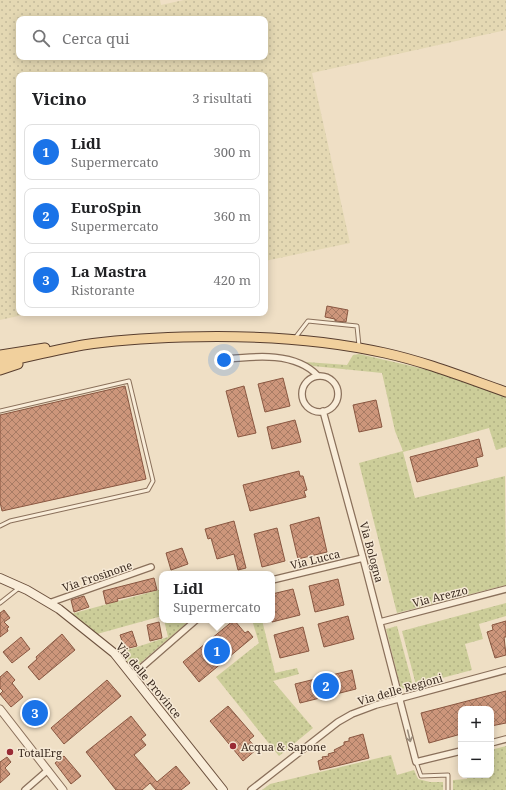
<!DOCTYPE html>
<html lang="it">
<meta charset="utf-8">
<style>
:root{--surface:#fff;--page:#f2f2f2;--text:#202124;--muted:#757577;--line:#e0e0e0;--accent:#1a73e8}
body{margin:0;font-family:"Noto Serif",serif;background:var(--page);color:var(--text)}
.controls{position:absolute;right:12px;bottom:12px;display:grid;overflow:hidden;border-radius:8px;box-shadow:0 2px 10px #0003}
.controls button{width:36px;height:36px;display:grid;place-items:center;padding:0;border:0;border-bottom:1px solid var(--line);background:var(--surface);color:var(--text);font:20px sans-serif}
.you{position:absolute;left:224px;top:360px;width:14px;height:14px;margin:-10px;border:3px solid #fff;border-radius:50%;background:#1a73e8;box-shadow:0 0 0 6px #1a73e833}
.badge{display:grid;place-items:center;width:26px;height:26px;border-radius:50%;background:var(--accent);color:#fff;font-size:13px;font-weight:700}
.pin{position:absolute;translate:-50% -50%;border:2px solid #fff;box-shadow:0 1px 4px #0006}
.popup{position:absolute;left:159px;top:571px;width:116px;height:52px;box-sizing:border-box;display:grid;place-content:center;border-radius:8px;background:var(--surface);filter:drop-shadow(0 1px 3px #0005);font-size:13px;white-space:nowrap;color:var(--muted)}
.popup b{font-size:15px;color:var(--text)}
.popup::after{content:'';position:absolute;left:50%;top:100%;margin-left:-8px;border:8px solid transparent;border-top-color:var(--surface)}
.list{margin:0;padding:0;list-style:none}
h2{display:flex;justify-content:space-between;align-items:center;height:52px;margin:0;padding:0 16px;font-size:17px}
h2 small{font-size:13px;font-weight:400;color:var(--muted)}
.list li{display:grid;grid-template-columns:26px 1fr auto;gap:12px;align-items:center;box-sizing:border-box;height:56px;margin:0 8px 8px;padding:0 8px;border:1px solid var(--line);border-radius:8px}
.list b{display:block;font-size:15px;white-space:nowrap}
.list p{margin:0;font-size:13px;white-space:nowrap;color:var(--muted)}
.list em{font-size:13px;font-style:normal;color:var(--muted)}
.icon{flex:none;width:22px;height:22px;fill:none;stroke:currentColor;stroke-width:2;stroke-linecap:round;stroke-linejoin:round}
.map{position:relative;flex:none;width:506px;height:790px;overflow:hidden}
.search{position:absolute;background:var(--surface);box-shadow:0 2px 10px #0003;left:16px;top:16px;width:252px;height:44px;display:flex;align-items:center;gap:10px;box-sizing:border-box;padding:0 14px;border-radius:8px;color:var(--muted);font-size:15px}
.panel{position:absolute;background:var(--surface);box-shadow:0 2px 10px #0003;left:16px;top:72px;width:252px;height:244px;border-radius:8px}
.map>svg:first-child{display:block}
.farmland{fill:url(#farmland-dots);fill-rule:evenodd}
.grass{fill:url(#grass-dots)}
.building{fill:url(#building-cross-hatch);stroke:#895741}
.lines{fill:none;stroke-linecap:round;stroke-linejoin:round}
.service-casing{stroke:#8a705b;stroke-width:5}
.minor-casing{stroke:#8a705b;stroke-width:8}
.tertiary-casing{stroke:#8a705b;stroke-width:9}
.secondary-casing{stroke:#6c513e;stroke-width:10}
.primary-casing{stroke:#583e2f;stroke-width:11}
.service{stroke:#f9edd9;stroke-width:3}
.minor{stroke:#f9edd9;stroke-width:5.5}
.tertiary{stroke:#f9edd9;stroke-width:7}
.secondary{stroke:#f9edd9;stroke-width:8}
.primary{stroke:#f1d09d;stroke-width:9}
.oneway{stroke:#9a8c7c}
.poi-dot{fill:#992b35;stroke:#f6e9d5;stroke-width:1.5}
.labels{text-anchor:middle;dominant-baseline:central;stroke-width:3;stroke-linejoin:round;paint-order:stroke}
.street-label{font-size:11px;fill:#3a2a1f;stroke:#f6e9d5}
.poi-label{font-size:11px;fill:#3a2a1f;stroke:#f6e9d5;text-anchor:start}
</style>
<div class="map">
<svg width="506" height="790" viewBox="0 0 506 790">
<defs>
<pattern id="farmland-dots" width="8" height="8" patternUnits="userSpaceOnUse"><rect width="8" height="8" fill="#e4d8b3"/><path d="M2 2h.1M6 6h.1" fill="none" stroke="#c4ba9a" stroke-width="1.8" stroke-linecap="round"/></pattern>
<pattern id="grass-dots" width="8" height="8" patternUnits="userSpaceOnUse"><rect width="8" height="8" fill="#cccd99"/><path d="M2 2h.1M6 6h.1" fill="none" stroke="#b0b083" stroke-width="1.8" stroke-linecap="round"/></pattern>
<pattern id="building-cross-hatch" width="8" height="8" patternUnits="userSpaceOnUse"><rect width="8" height="8" fill="#cd967b"/><path d="M0 0l8 8M0 8l8-8" fill="none" stroke="#a77b64"/></pattern>
</defs>
<rect width="100%" height="100%" fill="#efdfc5"/>
<path class="farmland" d="M0 0H160L161 5 184 0H506V30L312 73 350 243 265 261V75H19V313H32L0 320ZM19 19H265V57H19Z"/>
<path class="grass" d="M359 354 433 371 506 397V447L496 450 489 428 403 452 415 498 505 476 506 585 397 613 359 463 403 451 395 431 382 373 313 366 306 362 347 365 353 355Z
M162 589V616L97 634 71 614Z
M506 603V616L479 624 483 639 465 644 472 670 416 685 402 631Z
M164 620H190L138 665H130L118 653 168 637Z
M252 620H262L275 673 297 668 299 674 273 681 313 728 279 756 216 677 259 643Z
M397 626 413 686 401 689 386 629Z
M506 746V790H453V780L467 779V775H491V750Z
M391 755 397 775 414 770 418 779 430 782H443V790H262L270 784Z"/>
<path class="building" d="M327 306 348 310 346 322 335 321V319L325 317Z
M283 378 290 406 265 412 258 384Z
M125 386 146 479 2 511 0 502V415Z
M244 386 256 433 238 437 226 391Z
M376 400 382 427 359 432 353 405Z
M295 420 301 442 272 449 267 427Z
M479 439 483 456 476 458 478 466 417 482 410 457Z
M299 471 300 476H303L307 490 304 491 306 497 250 511 243 485Z
M319 517 327 552 298 559 290 525Z
M234 521 246 568 238 570 234 554 217 559 211 538 208 539 205 529Z
M277 528 285 561 262 567 254 534Z
M182 548 188 564 171 570 166 553Z
M154 578 157 590 117 599 118 601 106 604 103 591Z
M338 579 344 605 315 612 309 586Z
M293 589 300 615 272 622V594Z
M84 596 89 607 74 612 71 600Z
M4 610 10 618 4 622 9 627 7 628 8 631 0 637V613Z
M348 616 354 639 324 647 318 624Z
M234 620 245 633 248 631 253 637 199 682 183 662Z
M506 621V637H504L506 655 495 658 487 632 493 630 492 625Z
M159 622 162 638 150 641 147 625Z
M303 627 309 651 280 658 274 635Z
M132 631 137 646 125 649 120 635Z
M62 634 75 650 39 680 28 667 37 659 36 657Z
M21 637 30 649 12 663 3 652Z
M352 670 356 689 300 703 295 684Z
M7 671 15 680 12 683 23 697 11 707 0 694 3 691 0 688V677Z
M107 680 121 696 64 744 51 728Z
M506 691V723L491 726V709H461V734L429 743 421 713Z
M35 702 45 715 35 723 25 710Z
M228 706 254 736 249 740 257 749 243 761 210 721Z
M131 716 146 735 141 739 146 745 134 755 157 782 176 766 190 783 181 790H156L150 783 142 790H116L86 752Z
M363 734 369 758 320 770 318 761 323 759 322 757 329 756 328 754 335 752 334 750 344 745V742L349 741V738Z
M64 756 81 776 71 784 55 763Z
M7 757 11 762 5 768 10 774 0 783V762Z"/>
<g class="lines">
<defs>
<path id="service" d="M295 338 308 321 357 326 359 346
M0 411 129 381 153 481 148 490 10 521 0 526
M0 603 19 588
M416 762 421 776 448 775V790"/>
<path id="minor" d="M227 359C256 356 296 352 318 376
M302 394a18 18 0 1 1 36 0a18 18 0 1 1-36 0Z
M323 411 363 558 416 762 461 751
M272 580 363 558
M49 603 151 567
M380 622 506 589
M133 675 196 620
M491 743 506 739
M25 790 48 770
M251 790 338 722 352 714 376 705 506 670"/>
<path id="tertiary" d="M0 709 63 790"/>
<path id="secondary" d="M0 578 27 590 59 609 114 653 223 790"/>
<path id="primary" d="M0 355 45 348
M0 363C27 357 55 350 83 345 115 340 150 338 183 337 250 335 318 338 385 353 426 362 466 378 506 392
M0 370 18 364"/>
</defs>
<use href="#service" class="service-casing"/>
<use href="#minor" class="minor-casing"/>
<use href="#tertiary" class="tertiary-casing"/>
<use href="#secondary" class="secondary-casing"/>
<use href="#primary" class="primary-casing"/>
<use href="#service" class="service"/>
<use href="#minor" class="minor"/>
<use href="#tertiary" class="tertiary"/>
<use href="#secondary" class="secondary"/>
<use href="#primary" class="primary"/>
</g>
<defs><path id="oneway-shaft" d="M-6 0H5M1.5-3L5.5 0L1.5 3" fill="none" stroke-width="1.6" stroke-linecap="round" stroke-linejoin="round"/></defs>
<use class="oneway" href="#oneway-shaft" transform="translate(409 736) rotate(76)"/>
<g class="poi-dot">
<circle cx="233" cy="746" r="4"/>
<circle cx="10" cy="752" r="4"/>
</g>
<g class="labels">
<g class="street-label">
<text transform="translate(372 552) rotate(75)">Via Bologna</text>
<text transform="translate(315 559) rotate(-14)">Via Lucca</text>
<text transform="translate(97 576) rotate(-19)">Via Frosinone</text>
<text transform="translate(440 596) rotate(-14)">Via Arezzo</text>
<text transform="translate(149 680) rotate(50)">Via delle Province</text>
<text transform="translate(400 689) rotate(-16)">Via delle Regioni</text>
</g>
<g class="poi-label">
<text x="241" y="746">Acqua &amp; Sapone</text>
<text x="18" y="752">TotalErg</text>
</g>
</g>
</svg>
<div class="controls">
<button>+</button>
<button>−</button>
</div>
<div class="you"></div>
<div class="pin badge" style="left:217px;top:651px">1</div>
<div class="popup"><b>Lidl</b>Supermercato</div>
<div class="pin badge" style="left:326px;top:686px">2</div>
<div class="pin badge" style="left:35px;top:713px">3</div>
<div class="search"><svg class="icon" aria-label="search" viewBox="0 0 24 24"><circle cx="10" cy="10" r="6"/><path d="M15 15l6 6"/></svg>Cerca qui</div>
<section class="panel">
<h2>Vicino<small>3 risultati</small></h2>
<ul class="list">
<li><span class="badge">1</span><div><b>Lidl</b><p>Supermercato</p></div><em>300 m</em></li>
<li><span class="badge">2</span><div><b>EuroSpin</b><p>Supermercato</p></div><em>360 m</em></li>
<li><span class="badge">3</span><div><b>La Mastra</b><p>Ristorante</p></div><em>420 m</em></li>
</ul>
</section>
</div>
